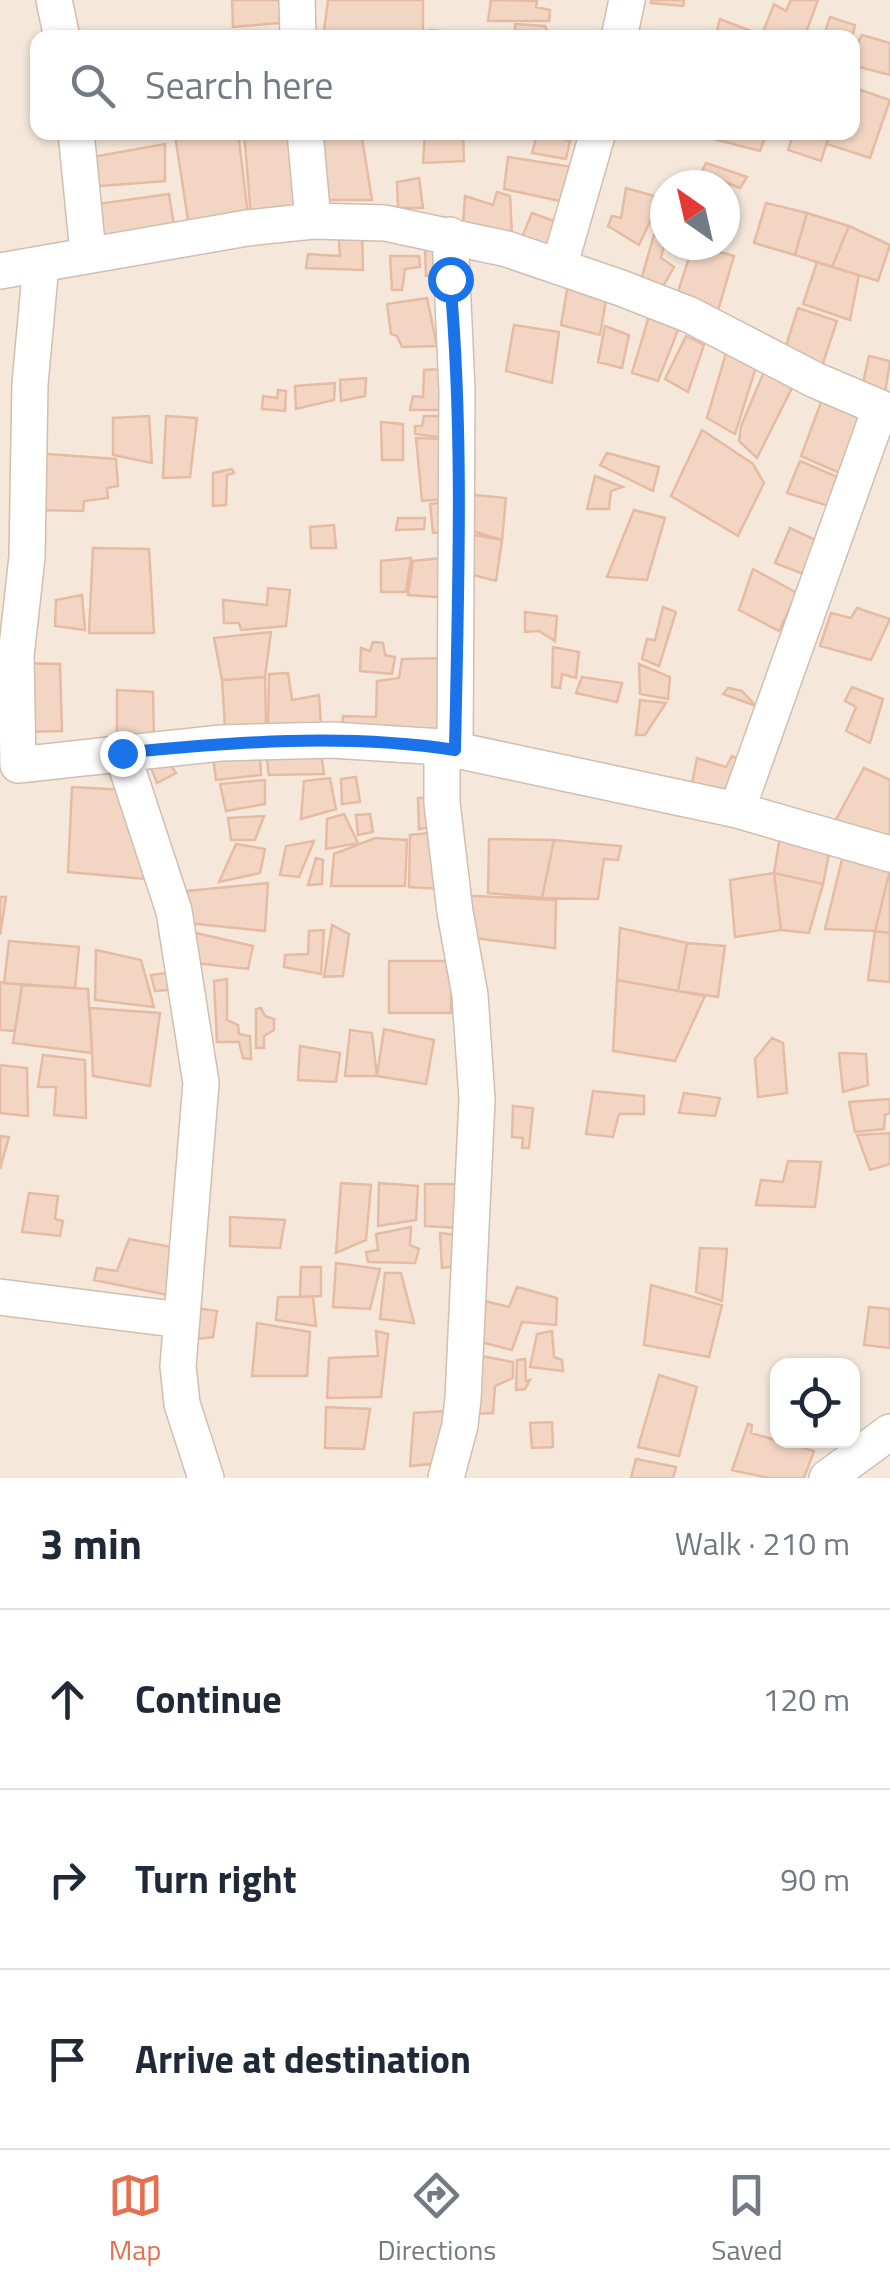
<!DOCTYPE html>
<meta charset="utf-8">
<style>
:root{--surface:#fff;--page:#f6f6f7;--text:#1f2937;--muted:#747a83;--line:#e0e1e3;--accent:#e76f51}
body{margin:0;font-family:"Titillium Web",sans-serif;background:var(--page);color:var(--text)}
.controls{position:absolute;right:30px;bottom:30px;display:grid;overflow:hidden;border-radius:20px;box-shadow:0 2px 8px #0004}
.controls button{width:90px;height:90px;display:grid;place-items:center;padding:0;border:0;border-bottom:2px solid var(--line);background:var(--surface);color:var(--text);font:50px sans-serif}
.compass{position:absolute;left:650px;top:170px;width:90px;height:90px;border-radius:50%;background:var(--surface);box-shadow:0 2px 8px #0004;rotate:326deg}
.stop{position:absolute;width:30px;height:30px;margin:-22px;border:8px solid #1a73e8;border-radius:50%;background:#fff}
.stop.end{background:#1a73e8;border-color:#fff;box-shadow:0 2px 10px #0008}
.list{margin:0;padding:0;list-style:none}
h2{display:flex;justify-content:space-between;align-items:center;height:130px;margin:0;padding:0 40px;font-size:42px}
h2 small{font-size:32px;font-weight:400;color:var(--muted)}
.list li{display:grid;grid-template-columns:65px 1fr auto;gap:30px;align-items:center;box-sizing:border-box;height:180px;padding:0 40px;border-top:2px solid var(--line)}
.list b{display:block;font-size:38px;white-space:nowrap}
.list em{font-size:32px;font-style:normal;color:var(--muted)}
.icon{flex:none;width:55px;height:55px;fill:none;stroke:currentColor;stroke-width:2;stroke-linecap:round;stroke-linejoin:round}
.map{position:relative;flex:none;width:890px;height:1478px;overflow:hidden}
.search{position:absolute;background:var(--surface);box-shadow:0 2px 8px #0004;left:30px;right:30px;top:30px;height:110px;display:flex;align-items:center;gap:25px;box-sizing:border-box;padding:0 35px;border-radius:20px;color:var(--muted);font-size:38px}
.sheet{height:670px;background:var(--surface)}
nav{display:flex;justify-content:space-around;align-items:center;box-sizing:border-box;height:140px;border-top:2px solid var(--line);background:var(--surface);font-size:28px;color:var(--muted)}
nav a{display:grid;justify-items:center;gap:5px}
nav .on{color:var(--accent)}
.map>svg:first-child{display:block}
.residential{fill:#f5e8da;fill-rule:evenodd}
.building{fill:#f3d5c3;stroke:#e6bba3;stroke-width:2.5}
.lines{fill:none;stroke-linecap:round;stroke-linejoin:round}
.minor-casing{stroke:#d1beb0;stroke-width:38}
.minor{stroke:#fff;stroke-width:35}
.route{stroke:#1a73e8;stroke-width:12}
</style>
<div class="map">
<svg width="890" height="1478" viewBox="0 0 890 1478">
<rect width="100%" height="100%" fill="#fdf6ec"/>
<path class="residential" d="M0 0H890V1478H0ZM38 38H852V132H38ZM665 185H725V245H665ZM778 1366H852V1440H778Z"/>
<path class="building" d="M232 0H290V22L233 27Z
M328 0H423V38H323Z
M491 0 537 1 536 7 550 10 549 21H488Z
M651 0H684L683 6 651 3Z
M791 0H818L804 38H779L763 32 774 4 786 11Z
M830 17 855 25 852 38H823Z
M720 19 769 38H715Z
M515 24 545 26 550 38H515Z
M429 30 464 33 465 38H429Z
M181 34 293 35V38H181Z
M862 35 890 43V75L852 65V52Z
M852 87 890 100 870 158 827 144 831 132H852Z
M186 132H238L249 223 190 233 175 135Z
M244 132H300L308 210 251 217Z
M313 132H361L372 200H320Z
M538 132 570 141 566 159 532 153Z
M687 132H767L760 151Z
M794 132 830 133 821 161 788 150Z
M425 133 463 134 464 161 423 163Z
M165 144V181L88 187 87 158Z
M508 157 579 168 569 203 504 189Z
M706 163 747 177 740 188 719 180 716 185H696Z
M419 178 423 208H398L397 182Z
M626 188 661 198 639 245 608 226 612 216 621 218Z
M497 192 510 196 512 235 463 224 465 196 493 205Z
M169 194 175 232 96 240 91 205Z
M766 203 807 213 795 255 754 243Z
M532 213 565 225 555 250 520 242Z
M807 213 849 226 832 267 795 255Z
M338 226H362L363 270 306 268 308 254 340 256Z
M849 226 890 245 878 281 832 267Z
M654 235 665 241 661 258 674 267 662 288 641 280Z
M693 245 734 256 717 314 677 295Z
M425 250H440L441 278 426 276Z
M390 256H419L420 267 405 269 402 290H392Z
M817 262 859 275 850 320 803 304Z
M568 284 608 289 600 335 561 325Z
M427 298 437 346 402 347 397 336 391 334 387 304Z
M798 308 837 321 822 366 785 349Z
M649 316 678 330 658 381 632 373Z
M514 325 559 332 552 383 506 371Z
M605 326 629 335 622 368 598 362Z
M686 336 704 345 688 392 665 379Z
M726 353 756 367 735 434 707 418Z
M869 356 890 361 885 393 862 387Z
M442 369 445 410H410L413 396 423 397 424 370Z
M764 372 793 386 757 458 739 441 741 426Z
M366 378 365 396 341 401 340 380Z
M335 383 334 400 296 409 295 386Z
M278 390 286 391 285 411 262 409 263 396 277 398Z
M823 397 866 423 842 474 801 456Z
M149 416 152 463 113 455V418Z
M166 416 197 418 190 477 163 478Z
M424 416H448L454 439 415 434V426H422Z
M381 422 403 424V460H382Z
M702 430 753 464 764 483 738 536 671 496Z
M416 438 447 439 445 499 422 501Z
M34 453 116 459 118 486 107 488 108 498 84 501 83 511 35 510Z
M607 453 659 467 653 491 600 465Z
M800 461 842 479 835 508 787 493Z
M232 469 234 473 227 475 226 505 213 506V473Z
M595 476 623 487 611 491 609 509H587Z
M465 494 506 498 502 540 466 529Z
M444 502 446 532 433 533 430 504Z
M634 510 665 518 647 580 607 577Z
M398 518H425L424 529 396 530Z
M334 525 336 548H311L310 527Z
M790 528 822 543 806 575 775 563Z
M464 533 502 540 496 581 465 573Z
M93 548 149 549 154 633H89Z
M453 557 450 598 408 595 413 561Z
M411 558 406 592H381V561Z
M753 569 797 593 779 631 739 610Z
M268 588 290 590 286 626 241 630 239 623H224L223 600 267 605Z
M82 595 85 630 55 626 56 600Z
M663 607 676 612 659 666 642 659 647 639 655 640Z
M857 608 890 619 871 660 820 646 831 613 851 618Z
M525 612 557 616 555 641 539 631 525 632Z
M271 632 265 677 222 680 214 638Z
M373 642 383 643 385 655 395 657 392 674 360 671 361 648 370 651Z
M553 647 579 652 576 678 562 674 560 688 552 687Z
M447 658 444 734 342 725 343 716 376 717 377 681 399 678 402 659Z
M23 663 60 664 62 731 24 732Z
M639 664 670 677 668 699 640 694Z
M288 673 292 700 319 695 321 725H268L269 674Z
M265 677 266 729 225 726 222 680Z
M582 677 622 683 617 702 576 693Z
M852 687 883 699 870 743 846 731 856 707 845 701Z
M728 688 742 691 756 706 723 694Z
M117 690 153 692 154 741 117 742Z
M640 700 666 703 645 735H636Z
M320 745 324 774 269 775 266 754 260 756 261 775 216 780 212 749Z
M732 756 743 761 732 791 692 783 697 758 726 767Z
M166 757 176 773 157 783 148 760Z
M864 768 890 780V840L833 825Z
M356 777 360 802 342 804 341 779Z
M330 778 336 809 301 819 304 781Z
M265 780V804L226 811 220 784Z
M72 787 127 790 158 880 68 872Z
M418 798H433L435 827 419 829Z
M344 814 358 843 326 849 327 819Z
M370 814 373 832 358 835 356 815Z
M264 816 255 840H231L228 818Z
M440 832 442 889 409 887 410 835Z
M780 836 830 849 823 884 774 873Z
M375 838 407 840 405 886H331L334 854Z
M489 839 554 840 542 898 488 893Z
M554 840 621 846 618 860 604 859 598 899 542 898Z
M314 841 299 877 280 875 286 846Z
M236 844 265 849 260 873 219 882Z
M844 851 890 870 875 931 825 929Z
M316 858 323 860 322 884 308 885Z
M890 870V933L875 931Z
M774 873 823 884 809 933 781 930Z
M774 873 781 930 735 937 730 880Z
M268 883 265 931 187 923V891Z
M456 895 556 900 555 948 466 937Z
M0 897H6L0 935Z
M332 925 349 934 343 976 324 977Z
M620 928 687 943 678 991 617 980Z
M324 930 321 974 284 967 285 955 308 954 309 931Z
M875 931 890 933V982L868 980Z
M196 933 253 946 248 969 195 963Z
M9 941 79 947 75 988 4 983Z
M687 943 725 946 718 997 678 991Z
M96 950 141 960 154 1007 95 1000Z
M389 961H451V1013H389Z
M180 971 184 989 155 991 151 975Z
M227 979V1020L238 1025 239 1034 250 1036 251 1059 243 1058 239 1042H217L214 981Z
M617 980 705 996 675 1061 613 1051Z
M0 982 22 985 15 1031 0 1030Z
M22 985 88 989 92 1053 13 1043Z
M90 1008 160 1013 150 1086 93 1076Z
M261 1008 265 1016 274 1019V1030L264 1036V1048H256V1009Z
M384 1029 434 1040 426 1084 377 1076Z
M350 1030 372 1033 377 1076H345Z
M772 1038 783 1043 787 1093 758 1097 755 1059Z
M300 1046 340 1053 336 1082 298 1080Z
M839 1053 866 1054 868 1085 843 1092Z
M43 1055 85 1060 86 1118 54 1115 56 1087H38Z
M0 1065 27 1068 28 1116 0 1113Z
M593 1091 644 1096V1114H619L613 1137 586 1134Z
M684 1093 720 1098 715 1116 679 1113Z
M890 1099V1113L885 1115 884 1129 855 1132 849 1102Z
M513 1106 533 1108 529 1148H522L523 1138 512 1137Z
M890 1133V1164L870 1170 857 1135Z
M0 1136 9 1137 0 1169Z
M788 1161 821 1162 815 1207 756 1205 761 1180 783 1182Z
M341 1183 371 1185 366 1240 336 1253Z
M379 1183 418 1186 416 1220 378 1226Z
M425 1184H460V1228L425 1226Z
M29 1193 58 1196 55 1219 63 1221 60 1236 22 1232Z
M230 1217 285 1220 280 1248 230 1246Z
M411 1227 410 1245 419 1249 415 1263 368 1262 366 1252 378 1250 376 1234Z
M440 1233 459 1235 458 1266 442 1268Z
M129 1239 177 1248 173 1296 94 1280 97 1268 117 1271Z
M700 1248 727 1249 722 1301 696 1292Z
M336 1263 380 1269 370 1309 333 1307Z
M301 1267H321V1296L300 1297Z
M385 1273H401L414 1323 380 1319Z
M651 1285 722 1305 709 1357 644 1345Z
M517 1287 557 1298 556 1325 522 1322 512 1350 473 1340 477 1299 509 1307Z
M278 1297H313L316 1326 276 1320Z
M189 1307 217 1311 213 1337 188 1340Z
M869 1307 890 1309V1348L864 1345Z
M257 1323 310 1332 307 1376H252Z
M376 1331 388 1334 381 1397 327 1398 329 1358 378 1356Z
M552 1331 554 1357 562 1360 563 1371 530 1367 537 1334Z
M472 1354 513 1362V1378L495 1386 493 1413 471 1414Z
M525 1359 526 1381 530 1380 525 1389 516 1390 517 1360Z
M659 1375 697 1387 679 1456 638 1447Z
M326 1407 370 1409 364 1449 325 1448Z
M446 1411 441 1463 410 1466 414 1413Z
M552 1422 553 1447 532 1448 530 1423Z
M748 1424 752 1425 751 1433 814 1451 804 1478H769L732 1470Z
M636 1459 676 1467 673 1478H631Z"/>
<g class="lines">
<defs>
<path id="minor" d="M54 0 62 38
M297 0 298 38
M619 38 627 0
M76 132 88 253
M305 132 313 221
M450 235 457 390 455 750
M41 264 30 384 27 557 16 656 18 765 221 743 332 740 442 747 737 810 890 854
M559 267 598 132
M0 271 247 228 313 221 385 223 507 249 621 288 690 315 815 380 890 412
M442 747V803L455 912 470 995 477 1099 463 1399 460 1425 446 1478
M122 753 174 911 201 1083 178 1366 182 1404 206 1478
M737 810 880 409
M0 1297 181 1320
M827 1478 890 1432"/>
</defs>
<use href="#minor" class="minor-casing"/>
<use href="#minor" class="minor"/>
</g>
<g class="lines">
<path class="route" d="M122 753C232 742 344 733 455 750 458 593 464 436 450 279"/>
</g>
</svg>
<div class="controls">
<button><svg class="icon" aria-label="locate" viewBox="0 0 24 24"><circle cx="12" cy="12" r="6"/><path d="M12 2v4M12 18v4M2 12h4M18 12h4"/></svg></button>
</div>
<svg class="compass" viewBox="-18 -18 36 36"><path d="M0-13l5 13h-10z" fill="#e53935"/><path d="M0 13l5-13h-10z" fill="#747a83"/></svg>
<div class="stop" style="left:450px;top:279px"></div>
<div class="stop end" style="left:122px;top:753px"></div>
<div class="search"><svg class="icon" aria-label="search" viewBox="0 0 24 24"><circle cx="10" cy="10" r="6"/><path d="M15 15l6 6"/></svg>Search here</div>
</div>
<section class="sheet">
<h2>3 min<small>Walk · 210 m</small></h2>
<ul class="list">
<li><svg class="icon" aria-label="ahead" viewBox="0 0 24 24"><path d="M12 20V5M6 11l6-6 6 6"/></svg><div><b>Continue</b></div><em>120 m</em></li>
<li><svg class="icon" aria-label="right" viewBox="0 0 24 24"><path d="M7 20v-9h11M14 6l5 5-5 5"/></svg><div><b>Turn right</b></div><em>90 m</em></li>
<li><svg class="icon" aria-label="arrive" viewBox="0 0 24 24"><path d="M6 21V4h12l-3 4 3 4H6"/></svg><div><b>Arrive at destination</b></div></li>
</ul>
</section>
<nav>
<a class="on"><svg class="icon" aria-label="map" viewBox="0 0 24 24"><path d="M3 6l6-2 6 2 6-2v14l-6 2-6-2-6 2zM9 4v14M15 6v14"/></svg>Map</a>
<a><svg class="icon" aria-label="directions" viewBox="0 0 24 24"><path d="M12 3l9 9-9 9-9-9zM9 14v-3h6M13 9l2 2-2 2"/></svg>Directions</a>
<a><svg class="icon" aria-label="saved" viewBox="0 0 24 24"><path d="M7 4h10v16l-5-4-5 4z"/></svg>Saved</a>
</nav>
